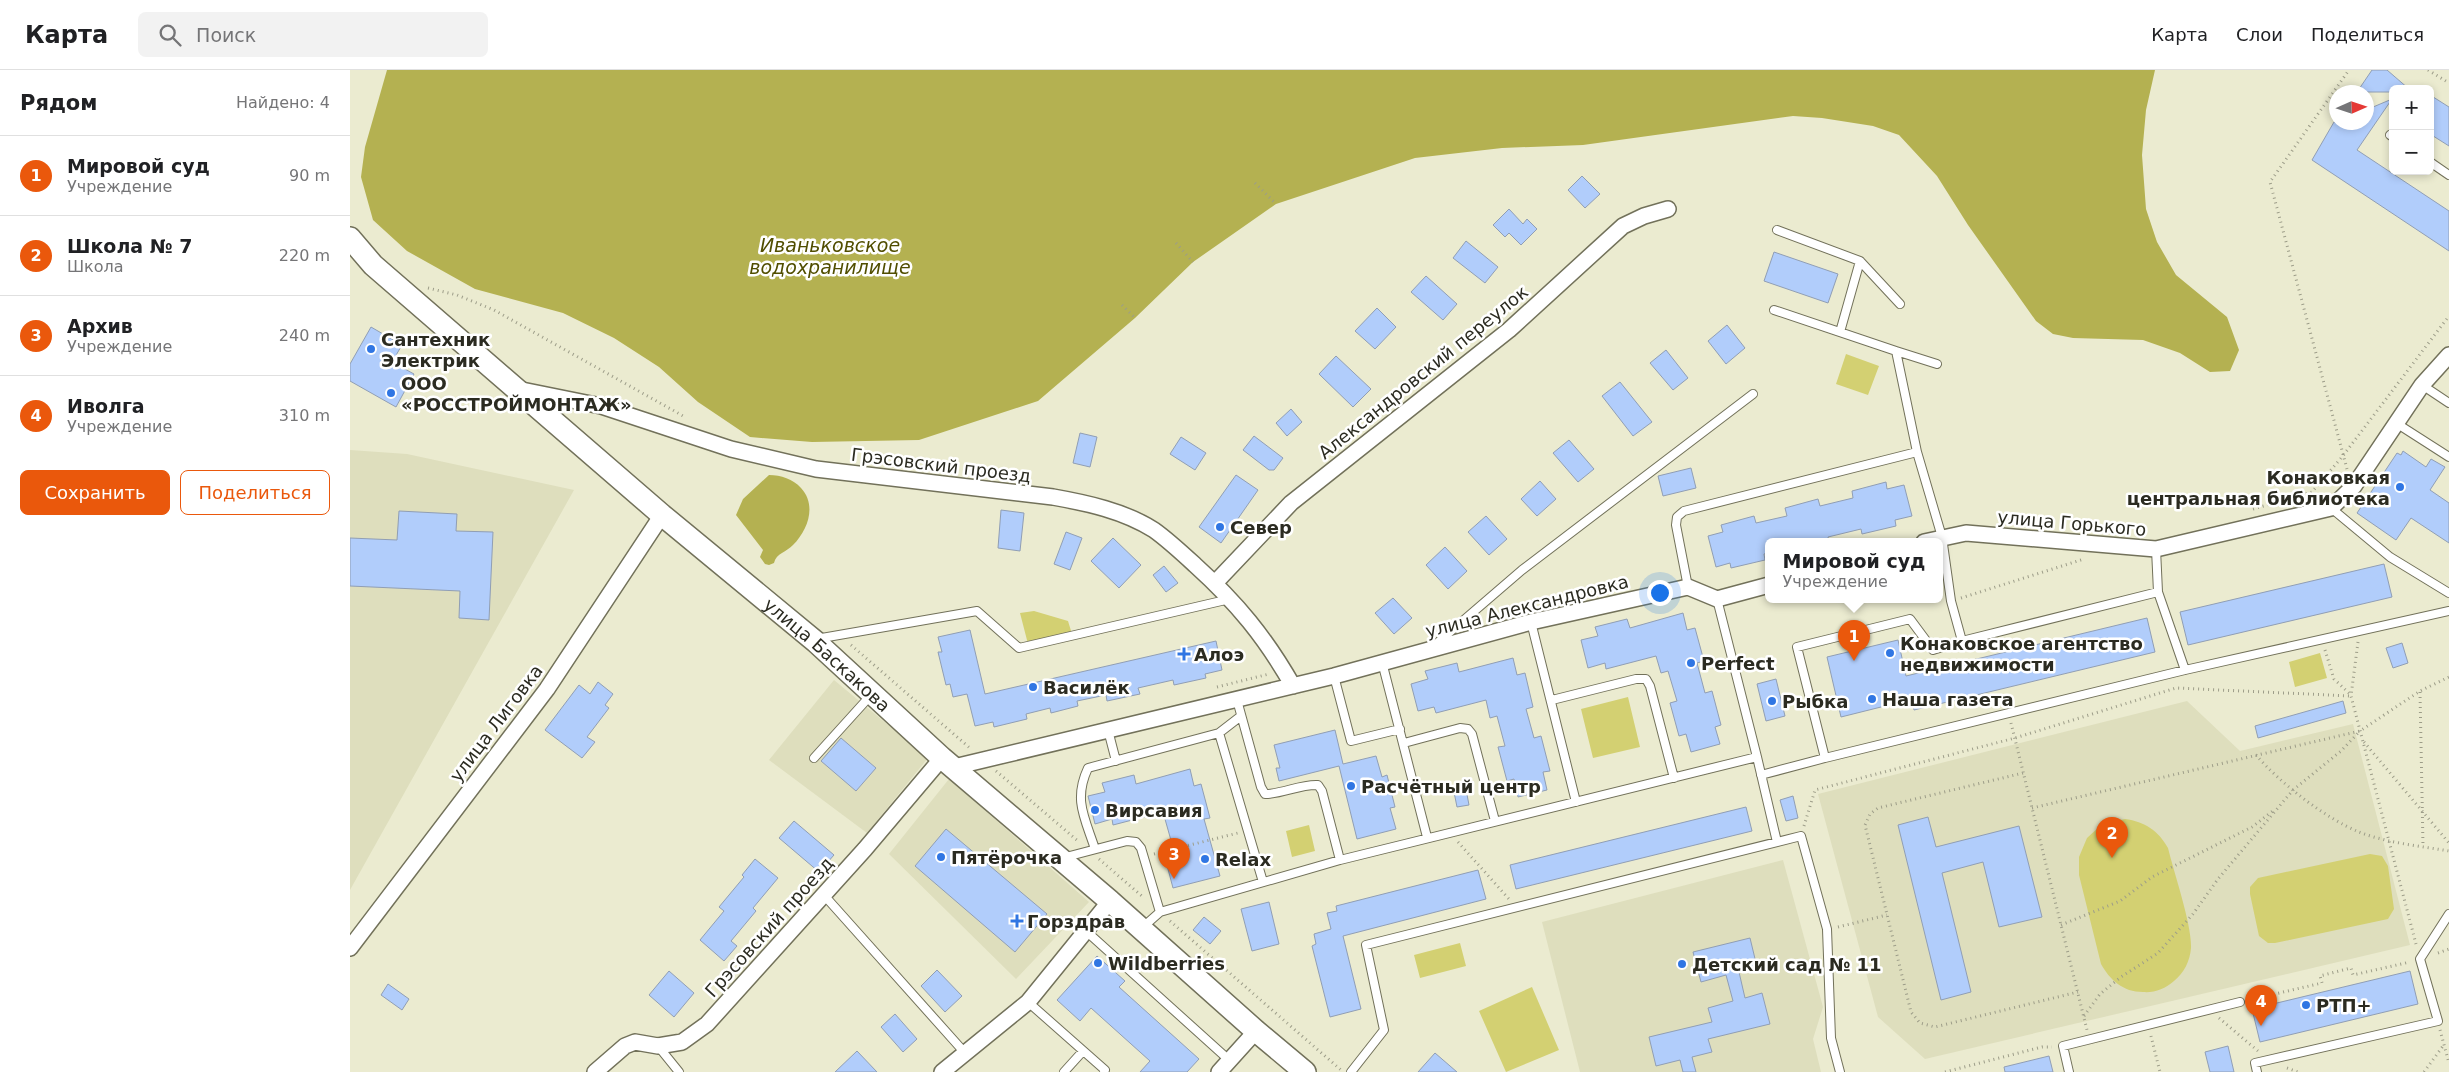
<!DOCTYPE html>
<html lang="ru">
<meta charset="utf-8">
<style>
:root{--surface:#fff;--page:#f2f2f2;--text:#202124;--muted:#757577;--line:#e0e0e0;--accent:#ea580c}
body{margin:0;font-family:"DejaVu Sans",sans-serif;background:var(--page);color:var(--text)}
.controls{position:absolute;right:15px;top:15px;display:grid;overflow:hidden;border-radius:8px;box-shadow:0 2px 8px #0003}
.controls button{width:45px;height:45px;display:grid;place-items:center;padding:0;border:0;border-bottom:1px solid var(--line);background:var(--surface);color:var(--text);font:25px sans-serif}
.compass{position:absolute;left:1979px;top:15px;width:45px;height:45px;border-radius:50%;background:var(--surface);box-shadow:0 2px 8px #0003;rotate:87deg}
.you{position:absolute;left:1309px;top:522px;width:18px;height:18px;margin:-12px;border:4px solid #fff;border-radius:50%;background:#1a73e8;box-shadow:0 0 0 8px #1a73e833}
.badge{display:grid;place-items:center;width:32px;height:32px;border-radius:50%;background:var(--accent);color:#fff;font-size:16px;font-weight:700}
.pin{position:absolute;translate:-50% -41px;filter:drop-shadow(0 1px 2px #0008)}
.pin::after{content:'';position:absolute;top:26px;width:18px;height:15px;background:inherit;clip-path:polygon(0 0,100% 0,50% 100%)}
.popup{position:absolute;left:1415px;top:468px;width:178px;height:65px;box-sizing:border-box;display:grid;place-content:center;border-radius:8px;background:var(--surface);filter:drop-shadow(0 1px 4px #0005);font-size:16px;white-space:nowrap;color:var(--muted)}
.popup b{font-size:19px;color:var(--text)}
.popup::after{content:'';position:absolute;left:50%;top:100%;margin-left:-10px;border:10px solid transparent;border-top-color:var(--surface)}
.list{margin:0;padding:0;list-style:none}
h2{display:flex;justify-content:space-between;align-items:center;height:65px;margin:0;padding:0 20px;font-size:21px}
h2 small{font-size:16px;font-weight:400;color:var(--muted)}
.list li{display:grid;grid-template-columns:32px 1fr auto;gap:15px;align-items:center;box-sizing:border-box;height:80px;padding:0 20px;border-top:1px solid var(--line)}
.list b{display:block;font-size:19px;white-space:nowrap}
.list p{margin:0;font-size:16px;white-space:nowrap;color:var(--muted)}
.list em{font-size:16px;font-style:normal;color:var(--muted)}
.actions{display:flex;gap:10px;padding:15px 20px}
.actions a{flex:1;padding:11px 0;border:1px solid var(--accent);border-radius:8px;text-align:center;font-size:18px;color:var(--accent)}
.actions .main{background:var(--accent);color:#fff}
.icon{flex:none;width:28px;height:28px;fill:none;stroke:currentColor;stroke-width:2;stroke-linecap:round;stroke-linejoin:round}
.map{position:relative;flex:none;width:2099px;height:1002px;overflow:hidden}
header{display:flex;align-items:center;gap:30px;box-sizing:border-box;height:70px;padding:0 25px;background:var(--surface);border-bottom:1px solid var(--line)}
header strong{font-size:24px}
nav{display:flex;gap:28px;margin-inline-start:auto;font-size:18px}
.search{width:350px;height:45px;background:var(--page);display:flex;align-items:center;gap:12px;box-sizing:border-box;padding:0 18px;border-radius:8px;color:var(--muted);font-size:19px}
main{display:flex}
aside{flex:1;background:var(--surface)}
.map>svg:first-child{display:block}
.built{fill:#dedebd}
.green{fill:#d3d072}
.water{fill:#b4b151}
.building{fill:#b1cdfb;stroke:#909eb4}
.lines{fill:none;stroke-linecap:round;stroke-linejoin:round}
.lane-casing{stroke:#72715a;stroke-width:10}
.street-casing{stroke:#72715a;stroke-width:18}
.secondary-casing{stroke:#72715a;stroke-width:24}
.path{stroke:#9d9d89;stroke-width:3;stroke-dasharray:1 4;stroke-linecap:butt}
.lane{stroke:#fff;stroke-width:8}
.street{stroke:#fff;stroke-width:15}
.secondary{stroke:#fff;stroke-width:21}
.poi-dot{fill:#3076e3;stroke:#fff;stroke-width:2}
.labels{text-anchor:middle;dominant-baseline:central;stroke-width:5;stroke-linejoin:round;paint-order:stroke}
.poi-label{font-size:18px;font-weight:bold;fill:#2b2b21;stroke:#fff;text-anchor:start}
.street-label{font-size:18px;fill:#2b2b21;stroke:#fff}
.water-label{font-size:19px;font-style:italic;fill:#514e00;stroke:#fff}
</style>
<header>
<strong>Карта</strong>
<div class="search"><svg class="icon" aria-label="search" viewBox="0 0 24 24"><circle cx="10" cy="10" r="6"/><path d="M15 15l6 6"/></svg>Поиск</div>
<nav><a>Карта</a><a>Слои</a><a>Поделиться</a></nav>
</header>
<main>
<aside>
<h2>Рядом<small>Найдено: 4</small></h2>
<ul class="list">
<li><span class="badge">1</span><div><b>Мировой суд</b><p>Учреждение</p></div><em>90 m</em></li>
<li><span class="badge">2</span><div><b>Школа № 7</b><p>Школа</p></div><em>220 m</em></li>
<li><span class="badge">3</span><div><b>Архив</b><p>Учреждение</p></div><em>240 m</em></li>
<li><span class="badge">4</span><div><b>Иволга</b><p>Учреждение</p></div><em>310 m</em></li>
</ul>
<div class="actions"><a class="main">Сохранить</a><a>Поделиться</a></div>
</aside>
<div class="map">
<svg width="2099" height="1002" viewBox="0 0 2099 1002">
<rect width="100%" height="100%" fill="#ebebd0"/>
<path class="built" d="M0 380 57 384 224 420 0 820Z
M484 610 578 688 517 763 419 690Z
M1837 631 1890 681 2003 654 2060 875 1575 989 1528 947 1468 724Z
M599 709 739 832 666 909 539 784Z
M1433 790 1473 937 1463 969 1471 1002H1230L1192 852Z"/>
<path class="green" d="M1496 284 1529 296 1518 325 1486 314Z
M684 541 718 551 722 564 678 574 670 543Z
M1970 583 1977 608 1945 617 1939 592Z
M1278 627 1290 677 1243 688 1231 639Z
M1775 749C1795 752 1808 760 1818 778 1824 803 1842 855 1841 878 1840 891 1834 903 1824 911 1815 919 1804 923 1793 922 1773 922 1760 910 1751 894L1729 805V787L1737 768 1749 757 1757 753Z
M959 755 965 781 942 787 936 761Z
M2020 784 2032 786 2038 796 2044 839 2038 849 1925 873H1918L1909 866 1900 824V817L1908 808Z
M1110 873 1116 896 1070 908 1064 885Z
M1182 917 1209 980 1156 1002 1129 941Z"/>
<path class="water" d="M37 0H1805L1796 40 1792 85 1796 139 1807 172 1826 205 1877 247 1889 280 1880 301 1860 302 1830 283 1793 270 1723 268 1703 264 1686 251 1618 155 1587 106 1549 65 1523 56 1472 48 1443 46 1233 75 1152 78 1065 88 926 134 843 192 785 248 688 331 569 370 462 372 400 367 348 332 309 297 264 268 213 243 125 219 57 181 23 150 11 107 15 77Z
M419 405C431 405 443 409 451 418 467 435 458 460 443 475 437 482 426 483 424 493L419 495 415 494 410 487 413 480 386 445 393 429Z"/>
<path class="building" d="M2022 0H2037L2059 19H2043V22H2007Z
M2080 25 2099 37V76L2080 64Z
M2042 29 2007 80 2099 141V181L1962 90 1984 52H2016V40Z
M1232 106 1250 124 1235 138 1218 120Z
M1159 139 1173 154 1177 149 1187 159 1171 175 1159 163 1155 167 1143 155Z
M1116 171 1148 197 1135 213 1103 188Z
M1424 182 1488 204 1478 233 1414 211Z
M1076 206 1107 234 1093 250 1061 222Z
M1027 238 1046 257 1025 279 1005 261Z
M1377 255 1395 278 1376 294 1358 271Z
M21 257 52 275 42 292 64 304 46 337 0 311V294Z
M1316 280 1338 308 1323 320 1300 293Z
M986 286 1021 319 1003 337 969 304Z
M1270 312 1302 352 1283 366 1252 326Z
M941 339 952 352 937 366 926 353Z
M730 363 747 367 740 397 723 393Z
M904 366 933 388 924 400H919L893 380Z
M831 367 856 383 845 400 820 384Z
M1219 370 1244 399 1228 412 1203 383Z
M2053 381 2076 397 2081 389 2095 397 2080 420 2099 433V473L2061 448 2046 470 2007 443 2047 383 2051 385Z
M1341 398 1346 418 1313 426 1308 406Z
M886 405 908 420 871 473 849 457Z
M1190 411 1206 429 1187 446 1171 429Z
M1536 412 1537 419 1554 415 1562 446 1545 450 1546 456 1512 464 1511 459 1478 467 1479 472H1419V483L1414 484 1415 490 1381 498 1380 493 1366 497 1358 466 1373 462 1371 455 1404 446 1406 453 1437 446 1435 438 1468 429 1470 436 1503 428 1502 421Z
M651 440 674 443 670 481 648 478Z
M49 441 107 444 106 461 143 462 139 550 109 548 110 521 0 516V468L47 470Z
M1136 446 1157 469 1139 485 1118 462Z
M716 462 732 468 720 500 704 494Z
M763 468 791 495 769 518 741 491Z
M1095 477 1117 501 1098 519 1076 495Z
M2034 494 2042 527 1838 575 1830 542Z
M814 496 828 513 816 522 803 505Z
M1043 528 1062 548 1044 564 1025 543Z
M1333 543 1337 560 1345 558 1354 591 1347 593 1355 623 1362 621 1371 655 1365 657 1370 674 1341 682 1336 664 1329 666 1320 633 1327 631 1318 601 1311 603 1306 586 1256 599 1255 593 1238 598 1231 570 1248 566 1245 557 1277 549 1280 558Z
M1797 548 1805 582 1564 640 1563 635 1557 636 1555 631 1491 647 1477 587 1548 570 1556 606Z
M620 560 635 624 866 571 872 600 855 604 856 608 824 615 823 610 788 618 790 624 757 631 756 625 727 631 728 636 701 643 700 638 676 644 677 649 644 657 643 652 625 656 617 624 603 627 600 614 596 615 588 582H592L588 567Z
M2052 573 2058 593 2043 598 2036 578Z
M1163 588 1167 605 1175 603 1183 637 1176 639 1184 668 1191 666 1200 701 1193 702 1197 720 1168 727 1164 709 1157 711 1148 677 1155 676 1147 646 1140 648 1136 630 1086 643 1084 637 1068 641 1061 614 1078 609 1075 601 1107 593 1109 602Z
M1426 609 1435 646 1416 651 1407 614Z
M248 612 263 624 255 635 259 638 237 667 245 672 232 688 195 660 229 615 240 624Z
M1993 631 1996 643 1908 668 1905 656Z
M985 660 993 694 1026 686 1032 707 1037 705 1045 737 1040 738 1046 759 1007 769 989 696 929 711 926 698H930L924 675Z
M491 668 526 698 506 721 471 691Z
M840 699 844 716 851 714 860 748 854 749 870 806 823 818 814 784 824 781 813 742 763 755 762 749 745 754 738 726 755 722 752 713 784 705 786 714Z
M1115 714 1119 735 1107 737 1103 717Z
M1443 726 1448 748 1436 751 1430 730Z
M1396 737 1402 761 1166 819 1160 795Z
M1578 747 1586 777 1669 756 1692 847 1649 857 1633 792 1592 803 1621 922 1591 930 1548 755Z
M444 751 484 785 469 802 429 768Z
M596 759 697 844 665 882 565 796Z
M405 789 428 808 403 838 406 841 381 871 387 876 374 891 350 870 374 841 369 837 394 807 392 805Z
M1128 800 1136 829 993 866 1011 939 980 947 962 876 966 874 964 864 981 859 977 843 987 841 986 836Z
M919 832 929 874 902 881 891 839Z
M854 847 871 861 860 874 843 860Z
M1400 868 1407 897 1389 902 1395 928 1412 923 1420 954 1358 969 1362 982 1342 987 1346 1002H1333L1330 990 1306 996 1299 967 1362 952 1358 938 1383 931 1376 905 1351 912 1343 882Z
M747 886 775 911 769 917 849 989 837 1002H790L800 991 741 938 730 951 707 930Z
M587 900 612 926 595 942 571 916Z
M319 901 344 923 324 947 299 925Z
M2060 901 2068 934 1910 972 1902 939Z
M38 914 59 929 52 940 31 925Z
M545 944 567 969 553 982 531 957Z
M1878 976 1884 1002H1860L1855 982Z
M507 981 527 1002H485Z
M1085 983 1107 1002H1068Z
M1699 986 1703 1002H1655L1654 997Z"/>
<g class="lines">
<defs>
<path id="lane" d="M2040 65 2043 67
M2080 92 2099 105
M1427 160 1510 191 1490 262
M1510 191 1550 234
M1424 240 1546 281 1567 382
M1546 281 1587 294
M2072 315 2099 333
M2046 353 2099 387
M1981 438 2040 487 2099 523
M1806 479 1808 522 1835 600
M1338 517 1326 455 1327 447 1334 441 1567 382 1592 467 1601 531 1612 571
M1181 552 1226 732
M466 569 627 541 669 578 880 529
M1086 574 1172 500 1403 324
M1032 592 1077 767
M984 606 1001 671 1050 659
M887 630 911 717 915 724C933 724 950 714 968 715L972 721 990 790
M1202 630 1286 609H1296L1300 616 1324 708
M758 660 766 691
M869 663 913 812
M1054 673 1110 658 1118 659 1122 664 1145 751
M1407 687 1427 772
M464 688 521 625
M1475 688 1835 600 2099 541
M1411 705 1475 688 1447 577 1560 549 1583 580 1612 571 1808 522
M745 779C735 748 723 730 738 698L869 663 891 646
M712 788 777 771 786 772 791 778 810 842
M473 824 615 983
M793 857 810 842 990 790 1407 687 1367 529
M736 861 879 990
M678 932 755 1000 754 1002
M308 976 329 1002
M714 1002 733 981
M1001 1002 1034 960 1016 875 1451 766 1477 859 1481 968 1490 1002
M1719 1002 1713 976 1890 932
M1907 1002 1905 993 2088 951 2070 889 2099 844"/>
<path id="street" d="M167 319 251 336 381 379 466 399 703 427C737 433 774 441 804 460 818 470 832 483 845 495 887 533 915 567 943 616
M1574 472 1616 463 1806 479 1981 438 2004 416 2072 315 2099 285
M865 513 941 433 1159 260 1273 156 1294 146 1318 139
M604 697 984 606 1181 552 1338 517 1367 529 1419 515
M0 878 197 619 312 445
M245 1002 275 976 285 972 308 976 332 972 357 954 515 779 592 688
M592 1002 678 932 760 831
M869 1002 906 961"/>
<g id="secondary">
<path id="s1" d="M0 168 23 195 312 445 466 572 592 688 760 831 906 961 955 1002"/>
</g>
</defs>
<use href="#lane" class="lane-casing"/>
<use href="#street" class="street-casing"/>
<use href="#secondary" class="secondary-casing"/>
<path class="path" d="M2078 0 2099 13
M905 113 926 134
M826 173 843 192
M78 218 107 225 144 240 335 347
M772 235 785 248
M1997 399 1920 112 1999 0
M1903 439 1962 422 1992 387 2099 246
M1611 528 1734 489
M2008 572 2001 626 2066 874
M501 575 621 679
M1975 580 1984 609 2001 625
M867 617 919 604
M2070 622 2073 776
M1661 653 1737 960
M2014 672 2099 773
M1906 685C1930 713 1975 748 2009 762 2037 773 2070 776 2099 781
M646 701 729 772
M1673 703 1528 738 1520 744 1515 755 1561 942 1570 953 1585 957 1728 922
M1682 738 2010 661 2070 621 2099 607
M1454 756 1465 720 1665 668 1826 618 2001 626
M1108 772 1159 829
M804 784 888 763
M749 789 793 827
M820 851 991 1000
M1711 855 1770 831 1802 807 1902 757 1924 740
M1488 857 1537 845
M2088 883 2099 879
M1899 930 1972 913 1970 906 2001 898 2003 905 2060 892
M1734 946 1750 924 1771 907 1808 883 1843 844 1868 809 1943 720 1991 681 2010 661
M1869 948 1908 981
M2090 960 2099 993
M1801 966 1810 1002
M1937 998 1948 1002
M1595 1002 1692 977H1702
M2074 1002 2093 976"/>
<use href="#lane" class="lane"/>
<use href="#street" class="street"/>
<use href="#secondary" class="secondary"/>
</g>
<g class="poi-dot">
<circle cx="21" cy="279" r="5"/>
<circle cx="41" cy="323" r="5"/>
<circle cx="2050" cy="417" r="5"/>
<circle cx="870" cy="457" r="5"/>
<circle cx="1540" cy="583" r="5"/>
<path d="M831.5 576.5h5v5h5v5h-5v5h-5v-5h-5v-5h5z"/>
<circle cx="1341" cy="593" r="5"/>
<circle cx="683" cy="617" r="5"/>
<circle cx="1522" cy="629" r="5"/>
<circle cx="1422" cy="631" r="5"/>
<circle cx="1001" cy="716" r="5"/>
<circle cx="745" cy="740" r="5"/>
<circle cx="591" cy="787" r="5"/>
<circle cx="855" cy="789" r="5"/>
<path d="M664.5 843.5h5v5h5v5h-5v5h-5v-5h-5v-5h5z"/>
<circle cx="748" cy="893" r="5"/>
<circle cx="1332" cy="894" r="5"/>
<circle cx="1956" cy="935" r="5"/>
</g>
<g class="labels">
<g class="poi-label">
<text x="31" y="269">Сантехник<tspan x="31" dy="21">Электрик</tspan></text>
<text x="51" y="313">ООО<tspan x="51" dy="21">«РОССТРОЙМОНТАЖ»</tspan></text>
<text x="2040" y="407" text-anchor="end">Конаковкая<tspan x="2040" dy="21">центральная библиотека</tspan></text>
<text x="880" y="457">Север</text>
<text x="1550" y="573">Конаковское агентство<tspan x="1550" dy="21">недвижимости</tspan></text>
<text x="844" y="584">Алоэ</text>
<text x="1351" y="593">Perfect</text>
<text x="693" y="617">Василёк</text>
<text x="1532" y="629">Наша газета</text>
<text x="1432" y="631">Рыбка</text>
<text x="1011" y="716">Расчётный центр</text>
<text x="755" y="740">Вирсавия</text>
<text x="601" y="787">Пятёрочка</text>
<text x="865" y="789">Relax</text>
<text x="677" y="851">Горздрав</text>
<text x="758" y="893">Wildberries</text>
<text x="1342" y="894">Детский сад № 11</text>
<text x="1966" y="935">РТП+</text>
</g>
<g class="street-label">
<text transform="translate(1073 302) rotate(-39)">Александровский переулок</text>
<text transform="translate(591 395) rotate(7)">Грэсовский проезд</text>
<text transform="translate(1722 453) rotate(5)">улица Горького</text>
<text transform="translate(1177 536) rotate(-14)">улица Александровка</text>
<text stroke="none"><textPath href="#s1" startOffset="634">улица Баскакова</textPath></text>
<text transform="translate(146 653) rotate(-53)">улица Лиговка</text>
<text transform="translate(419 857) rotate(-48)">Грэсовский проезд</text>
</g>
<g class="water-label">
<text x="480" y="175">Иваньковское<tspan x="480" dy="22">водохранилище</tspan></text>
</g>
</g>
</svg>
<div class="controls">
<button>+</button>
<button>−</button>
</div>
<svg class="compass" viewBox="-18 -18 36 36"><path d="M0-13l5 13h-10z" fill="#e53935"/><path d="M0 13l5-13h-10z" fill="#757577"/></svg>
<div class="you"></div>
<div class="pin badge" style="left:1504px;top:591px">1</div>
<div class="popup"><b>Мировой суд</b>Учреждение</div>
<div class="pin badge" style="left:1762px;top:788px">2</div>
<div class="pin badge" style="left:824px;top:809px">3</div>
<div class="pin badge" style="left:1911px;top:956px">4</div>
</div>
</main>
